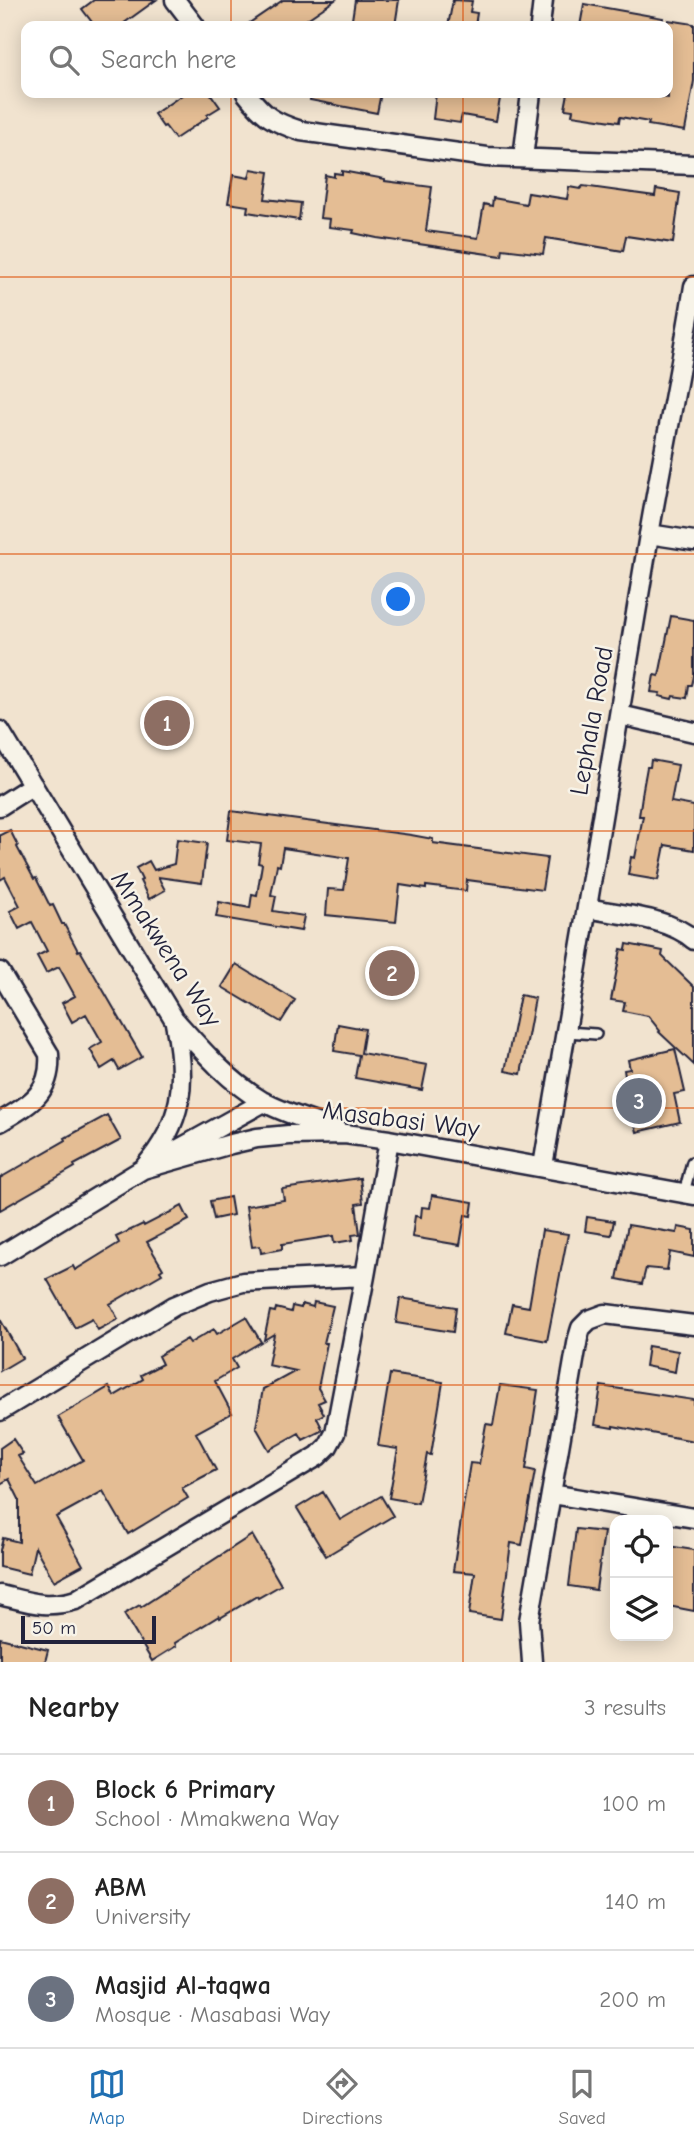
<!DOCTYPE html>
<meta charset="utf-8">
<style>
:root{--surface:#fff;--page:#f6f6f6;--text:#222;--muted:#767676;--line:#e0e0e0;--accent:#1f6fb2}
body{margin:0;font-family:"Comic Neue",sans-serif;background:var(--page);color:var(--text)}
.controls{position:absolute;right:21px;bottom:21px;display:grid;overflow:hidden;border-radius:14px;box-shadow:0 4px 18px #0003}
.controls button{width:63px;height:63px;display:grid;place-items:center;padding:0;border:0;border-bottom:2px solid var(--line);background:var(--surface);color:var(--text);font:35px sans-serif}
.scale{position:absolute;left:21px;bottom:18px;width:135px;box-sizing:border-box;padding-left:7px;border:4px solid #22223b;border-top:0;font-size:19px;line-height:24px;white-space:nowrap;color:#22223b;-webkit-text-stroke:5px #f7f3e8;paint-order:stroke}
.you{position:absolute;left:399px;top:600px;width:24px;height:24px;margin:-18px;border:5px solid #fff;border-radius:50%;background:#1a73e8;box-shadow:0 0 0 10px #1a73e833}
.badge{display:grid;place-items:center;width:46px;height:46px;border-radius:50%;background:var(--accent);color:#fff;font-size:23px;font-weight:700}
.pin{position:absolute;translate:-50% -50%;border:4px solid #fff;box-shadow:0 2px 7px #0006}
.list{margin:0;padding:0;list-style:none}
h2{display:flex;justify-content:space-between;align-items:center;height:91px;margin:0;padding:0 28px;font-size:30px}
h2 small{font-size:23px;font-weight:400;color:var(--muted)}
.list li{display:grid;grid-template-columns:46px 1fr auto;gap:21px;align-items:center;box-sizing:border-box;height:98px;padding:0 28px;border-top:2px solid var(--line)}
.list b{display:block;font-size:26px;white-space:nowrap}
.list p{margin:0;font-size:23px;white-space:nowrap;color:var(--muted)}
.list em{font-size:23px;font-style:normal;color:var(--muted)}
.icon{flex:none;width:38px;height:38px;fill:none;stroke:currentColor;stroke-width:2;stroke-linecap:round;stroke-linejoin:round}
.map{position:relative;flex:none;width:694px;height:1662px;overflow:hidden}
.search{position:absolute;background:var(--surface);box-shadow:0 4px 18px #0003;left:21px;right:21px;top:21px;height:77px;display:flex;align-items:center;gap:18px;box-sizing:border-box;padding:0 24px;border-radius:14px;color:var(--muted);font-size:26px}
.sheet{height:385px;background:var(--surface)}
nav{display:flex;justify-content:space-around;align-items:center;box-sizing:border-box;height:98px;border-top:2px solid var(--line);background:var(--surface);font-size:19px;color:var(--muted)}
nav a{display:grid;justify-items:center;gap:4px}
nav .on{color:var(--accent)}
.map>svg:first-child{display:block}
.building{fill:#e4bd94;stroke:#22223b;stroke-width:2}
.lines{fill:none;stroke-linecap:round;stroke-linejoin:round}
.service-casing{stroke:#22223b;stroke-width:14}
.minor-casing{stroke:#22223b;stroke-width:23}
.service{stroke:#f7f3e8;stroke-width:9}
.minor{stroke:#f7f3e8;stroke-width:18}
.grid{fill:none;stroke:#de560e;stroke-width:2;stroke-opacity:0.55}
.labels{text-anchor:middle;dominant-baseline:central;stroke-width:5;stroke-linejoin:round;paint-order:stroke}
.street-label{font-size:26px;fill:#22223b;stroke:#f7f3e8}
</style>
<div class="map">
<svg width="694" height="1662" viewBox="0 0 694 1662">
<rect width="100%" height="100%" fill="#f1e3cf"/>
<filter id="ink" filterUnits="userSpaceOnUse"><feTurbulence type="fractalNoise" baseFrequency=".0143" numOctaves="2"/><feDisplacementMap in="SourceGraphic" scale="14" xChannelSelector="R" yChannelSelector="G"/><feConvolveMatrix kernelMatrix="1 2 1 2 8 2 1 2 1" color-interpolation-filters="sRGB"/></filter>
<g filter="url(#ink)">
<path class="building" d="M94 0H156L120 26H95L82 9Z
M283 0H335L297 26H245Z
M355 0H399L395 26H351Z
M453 0 472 1 470 12 477 13 475 26H448Z
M584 4 663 18 662 26H580Z
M668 20 694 24V81L685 131 648 125 649 122 620 117 619 122 572 115 573 110 565 109 568 93H623L668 98Z
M185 93H210L220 107 207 115 208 117 175 139 165 126 163 127 154 114Z
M311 93H381L377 113 310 100Z
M436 93H501L496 121 462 115 460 123 433 119Z
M251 169 269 172 265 199 301 203 299 220 247 212 248 206 228 203 233 175 249 178Z
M342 171 385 179V181L432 187 426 231 478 238 484 204 492 206 493 198 526 204 528 193 567 199 569 187 580 189 583 186 655 196 656 189 680 193 673 243 626 236 623 251 546 238 543 254 503 249 502 256 377 238 353 233 354 230 329 227 330 219 320 218 325 175 334 177V173L342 174Z
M671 616 694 620V676L692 685H689L687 698 673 696 672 699 659 696 660 693 651 692 654 675 659 676Z
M651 760 678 765 671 802 694 806V850L665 845 658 880 628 875 631 857 635 858 643 816H639L643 789 647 767H650Z
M231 811 411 835 433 839V843L547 858 542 890 467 880 466 891 426 886V889L400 885 396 922 326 915 328 889 344 890 349 858 283 848 280 866 277 865 271 895 276 896 273 911 304 916 301 931 216 917 219 902 250 908 252 894 257 895 262 864 258 863 261 844 227 840Z
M10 830 18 846 17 847 34 879 36 878 50 906 53 905 62 924H64L78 951 80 950 142 1057 119 1070 114 1061 101 1069 90 1049 102 1042 86 1014 72 1022 62 1003 75 996 59 967 46 973 37 956 47 951 32 922 19 929 10 911 20 906 5 877 0 880V835Z
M177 839 207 843 202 883 158 877 165 890 149 899 140 881 142 880 136 868 149 861 154 870 174 864Z
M627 944 663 951 662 956 694 987V1065L659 1032 660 1031 648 1016 623 1011 625 1002 611 1000 621 949 626 950Z
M236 964 295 1000 281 1022 222 987Z
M520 995 535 998 521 1074 505 1071Z
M338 1024 365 1029 361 1053 427 1065 422 1090 355 1078 359 1055 334 1051Z
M675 1049 685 1092 674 1094 680 1122 637 1132 630 1103 623 1105 618 1084 626 1082 624 1070 630 1069 628 1060Z
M107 1115 121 1140 74 1165 75 1167 0 1210V1178L66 1140 65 1138Z
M360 1178 363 1203 356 1204 360 1234 352 1235 353 1240 334 1243 333 1236 282 1244V1249L261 1253 260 1246 252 1247 246 1206 284 1200 282 1189Z
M432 1195 473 1202 471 1216 465 1215 460 1245 412 1237 415 1216 421 1217 422 1207 430 1208Z
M230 1197 233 1215 214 1219 210 1201Z
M182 1206 189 1220 147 1242 163 1269 160 1271 162 1274 110 1304 118 1319 98 1330 92 1319 75 1328 47 1279 73 1266 75 1270 119 1243 116 1237 143 1224 144 1226Z
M587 1217 614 1221 611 1235 585 1231Z
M628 1225 677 1233 678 1227 694 1230V1257L670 1252 667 1270 646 1268 642 1284 617 1279Z
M542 1230 568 1234 547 1341 506 1333 512 1304 529 1307Z
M400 1298 456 1307 453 1332 396 1323Z
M314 1302 333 1306 324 1343H327L318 1388 325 1400 318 1403 324 1414 317 1418 323 1430 303 1440 299 1433 269 1450 256 1427 263 1389 296 1371 268 1365 274 1334 264 1340 270 1311 275 1312 276 1308 291 1312 292 1306 301 1308 302 1304 313 1307Z
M246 1317 261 1342 232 1359 237 1368 215 1381 232 1413 196 1433 216 1470 182 1488 188 1498 128 1534 103 1491 56 1517 83 1565 54 1581 35 1547 29 1574 0 1567V1550L3 1538 19 1542V1499L9 1479 0 1484V1448L13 1439 23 1454 18 1456 37 1486 83 1460 58 1417 109 1387 114 1396 143 1379 141 1375 162 1364 158 1356 187 1339 190 1343 214 1329 217 1334Z
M0 1319 22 1358 0 1371Z
M648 1346 678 1351 675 1372 645 1366Z
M390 1374 443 1382 431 1455 427 1454 418 1503 389 1498 398 1449 378 1446Z
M500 1385 538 1390 526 1469 535 1471 522 1545 511 1543 501 1619 469 1614 475 1573 453 1571 470 1463 479 1464 486 1424 493 1425Z
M601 1386 694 1400V1441L613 1426V1428L595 1425Z
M323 1492 340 1520 381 1496 393 1516 326 1556 297 1508Z
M576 1529 604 1532 596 1590 569 1586Z
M252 1535 281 1585 258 1598 257 1596 220 1618 219 1616 175 1643 176 1646 152 1661 124 1614 140 1605 141 1607Z
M668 1546 694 1550V1611L668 1606Z
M0 1638 48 1650 45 1662H0Z"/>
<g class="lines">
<defs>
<path id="service" d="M567 1032 596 1034
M684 1193 692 1162"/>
<path id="minor" d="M175 0 195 26
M540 26 543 0
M246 93C265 117 273 122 301 131L487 157 694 165
M523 158 531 93
M649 534 694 541
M620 715 694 732
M0 731 174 1019C201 1049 227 1080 262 1101 285 1114 313 1121 338 1131
M0 806 33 785
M587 908C620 915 669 917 694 940
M0 972 49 1054C52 1093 30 1104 0 1122
M170 1154 264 1102
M543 1166C580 956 613 745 649 535 663 452 681 369 694 286
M143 1169C184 1122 187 1082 175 1023
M0 1256 143 1169 231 1144 257 1138 289 1135 345 1134 389 1140 694 1195
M0 1411 174 1306 210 1291 243 1282 365 1276
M552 1494 694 1518
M0 1595C29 1602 46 1609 76 1600L318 1456 328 1446 335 1433 365 1276 389 1140
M532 1662 529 1621 578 1338 581 1328 589 1320 605 1314 694 1325"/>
</defs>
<use href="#service" class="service-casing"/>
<use href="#minor" class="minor-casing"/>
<use href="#service" class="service"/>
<use href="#minor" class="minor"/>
</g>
</g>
<path class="grid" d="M231 0V26M463 0V26M231 93V1662M463 93V1662M0 277H694M0 554H694M0 831H694M0 1108H694M0 1385H694"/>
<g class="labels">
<g class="street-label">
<text transform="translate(592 721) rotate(-80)">Lephala Road</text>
<text transform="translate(166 949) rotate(57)">Mmakwena Way</text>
<text transform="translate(401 1120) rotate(7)">Masabasi Way</text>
</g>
</g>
</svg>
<div class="controls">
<button><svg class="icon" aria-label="locate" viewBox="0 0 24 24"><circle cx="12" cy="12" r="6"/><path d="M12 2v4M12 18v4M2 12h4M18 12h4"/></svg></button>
<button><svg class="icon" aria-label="layers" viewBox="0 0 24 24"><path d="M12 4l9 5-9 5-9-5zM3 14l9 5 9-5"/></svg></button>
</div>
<div class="scale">50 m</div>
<div class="you"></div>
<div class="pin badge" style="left:167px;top:723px;background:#8d6e63">1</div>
<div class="pin badge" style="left:392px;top:973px;background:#8d6e63">2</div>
<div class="pin badge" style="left:639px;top:1101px;background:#6b7280">3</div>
<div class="search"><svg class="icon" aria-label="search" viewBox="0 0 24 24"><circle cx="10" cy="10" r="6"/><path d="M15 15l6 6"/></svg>Search here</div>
</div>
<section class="sheet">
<h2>Nearby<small>3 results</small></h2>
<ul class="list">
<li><span class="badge" style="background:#8d6e63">1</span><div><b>Block 6 Primary</b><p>School · Mmakwena Way</p></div><em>100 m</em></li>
<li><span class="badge" style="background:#8d6e63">2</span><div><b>ABM</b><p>University</p></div><em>140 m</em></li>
<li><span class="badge" style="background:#6b7280">3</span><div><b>Masjid Al-taqwa</b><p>Mosque · Masabasi Way</p></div><em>200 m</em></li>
</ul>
</section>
<nav>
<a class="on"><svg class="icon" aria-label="map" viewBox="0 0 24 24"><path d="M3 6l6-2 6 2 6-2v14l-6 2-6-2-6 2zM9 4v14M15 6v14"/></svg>Map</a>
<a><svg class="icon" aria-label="directions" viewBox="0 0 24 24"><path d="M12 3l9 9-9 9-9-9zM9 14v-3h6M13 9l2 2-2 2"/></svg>Directions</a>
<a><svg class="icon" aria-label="saved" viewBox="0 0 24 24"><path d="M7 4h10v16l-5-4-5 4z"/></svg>Saved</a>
</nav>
